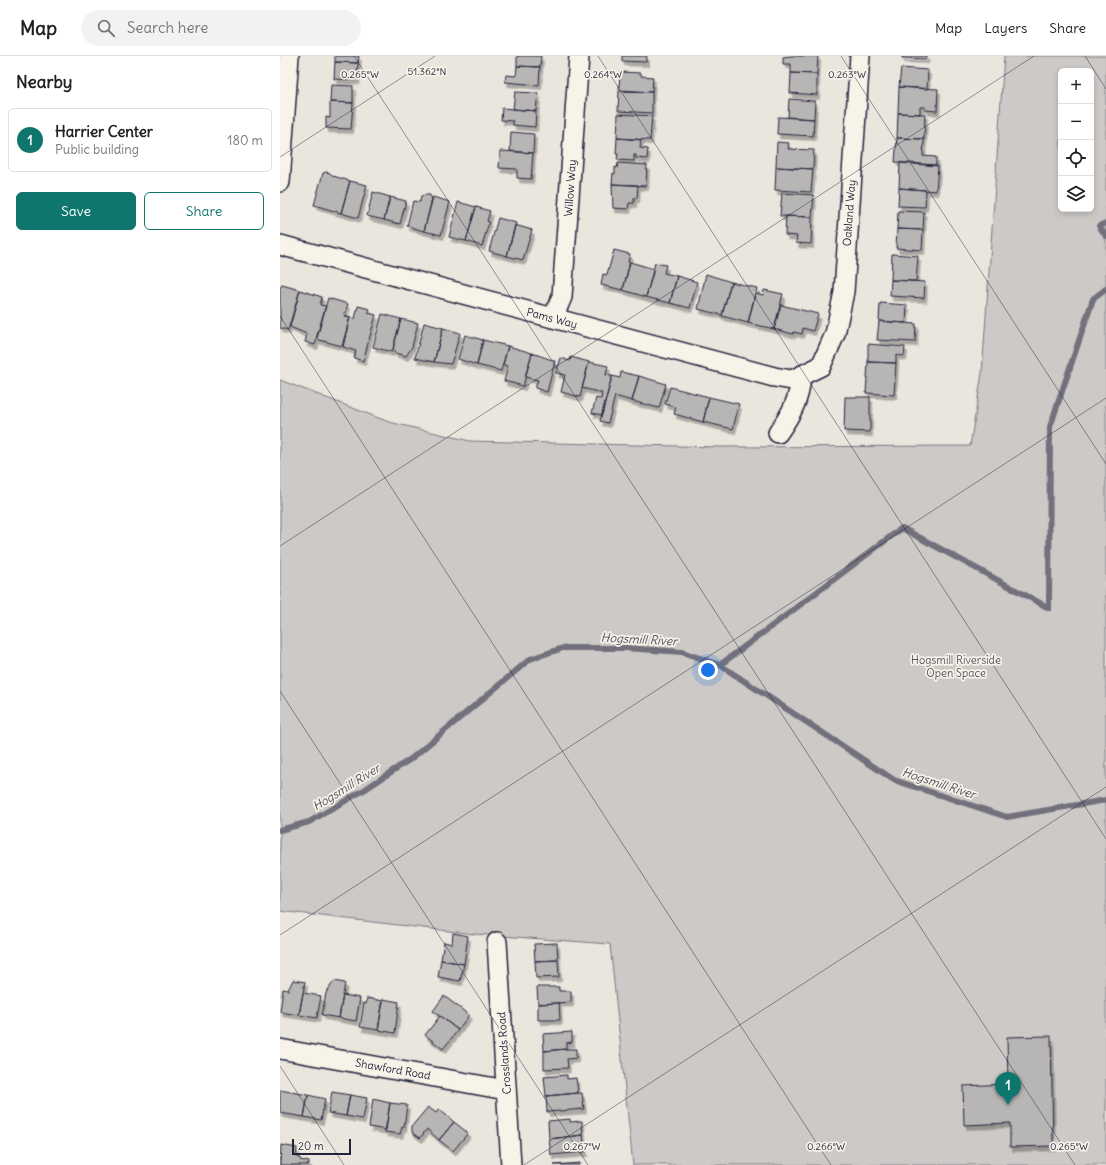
<!DOCTYPE html>
<meta charset="utf-8">
<style>
:root{--surface:#fff;--page:#f2f2f2;--text:#222;--muted:#767676;--line:#e0e0e0;--accent:#0f766e}
body{margin:0;font-family:Delius,sans-serif;background:var(--page);color:var(--text)}
.controls{position:absolute;right:12px;top:12px;display:grid;overflow:hidden;border-radius:6px;box-shadow:0 2px 6px #0003}
.controls button{width:36px;height:36px;display:grid;place-items:center;padding:0;border:0;border-bottom:1px solid var(--line);background:var(--surface);color:var(--text);font:20px sans-serif}
.scale{position:absolute;left:12px;bottom:10px;width:59px;box-sizing:border-box;padding-left:4px;border:2px solid #22223b;border-top:0;font-size:11px;line-height:14px;white-space:nowrap;color:#22223b;-webkit-text-stroke:3px #f7f3e8;paint-order:stroke}
.you{position:absolute;left:428px;top:614px;width:14px;height:14px;margin:-10px;border:3px solid #fff;border-radius:50%;background:#1a73e8;box-shadow:0 0 0 6px #1a73e833}
.badge{display:grid;place-items:center;width:26px;height:26px;border-radius:50%;background:var(--accent);color:#fff;font-size:13px;font-weight:700}
.pin{position:absolute;translate:-50% -33px;filter:drop-shadow(0 1px 2px #0008)}
.pin::after{content:'';position:absolute;top:21px;width:14px;height:12px;background:inherit;clip-path:polygon(0 0,100% 0,50% 100%)}
.list{margin:0;padding:0;list-style:none}
h2{display:flex;justify-content:space-between;align-items:center;height:52px;margin:0;padding:0 16px;font-size:17px}
h2 small{font-size:13px;font-weight:400;color:var(--muted)}
.list li{display:grid;grid-template-columns:26px 1fr auto;gap:12px;align-items:center;box-sizing:border-box;height:64px;margin:0 8px 8px;padding:0 8px;border:1px solid var(--line);border-radius:6px}
.list b{display:block;font-size:15px;white-space:nowrap}
.list p{margin:0;font-size:13px;white-space:nowrap;color:var(--muted)}
.list em{font-size:13px;font-style:normal;color:var(--muted)}
.actions{display:flex;gap:8px;padding:12px 16px}
.actions a{flex:1;padding:9px 0;border:1px solid var(--accent);border-radius:6px;text-align:center;font-size:14px;color:var(--accent)}
.actions .main{background:var(--accent);color:#fff}
.icon{flex:none;width:22px;height:22px;fill:none;stroke:currentColor;stroke-width:2;stroke-linecap:round;stroke-linejoin:round}
.map{position:relative;flex:none;width:826px;height:1109px;overflow:hidden}
header{display:flex;align-items:center;gap:24px;box-sizing:border-box;height:56px;padding:0 20px;background:var(--surface);border-bottom:1px solid var(--line)}
header strong{font-size:19px}
nav{display:flex;gap:22px;margin-inline-start:auto;font-size:14px}
.search{width:280px;height:36px;background:var(--page);display:flex;align-items:center;gap:10px;box-sizing:border-box;padding:0 14px;border-radius:22px;color:var(--muted);font-size:15px}
main{display:flex}
aside{flex:1;background:var(--surface)}
.map>svg:first-child{display:block}
.green{fill:#cdc9c6;stroke:#787680;fill-rule:evenodd}
.lines{fill:none;stroke-linecap:round;stroke-linejoin:round}
.stream{stroke:#716f7b;stroke-width:6}
.building{fill:#b8b6b5;stroke:#22223b;filter:url(#shadow)}
.minor-casing{stroke:#22223b;stroke-width:22}
.minor{stroke:#f7f3e8;stroke-width:19}
.ticks{fill:none;stroke:#22223b;stroke-width:1;stroke-opacity:0.45}
.labels{text-anchor:middle;dominant-baseline:central;stroke-width:3.5;stroke-linejoin:round;paint-order:stroke}
.street-label{font-size:11px;fill:#22223b;stroke:#f7f3e8}
.park-label{font-size:11px;fill:#555465;stroke:#f7f3e8}
.water-label{font-size:12px;font-style:italic;fill:#504f60;stroke:#f7f3e8}
.ticks-label{font-size:10px;text-anchor:middle;fill:#22223b;stroke:#f7f3e8;stroke-width:3.5;stroke-linejoin:round;paint-order:stroke}
</style>
<header>
<strong>Map</strong>
<div class="search"><svg class="icon" aria-label="search" viewBox="0 0 24 24"><circle cx="10" cy="10" r="6"/><path d="M15 15l6 6"/></svg>Search here</div>
<nav><a>Map</a><a>Layers</a><a>Share</a></nav>
</header>
<main>
<aside>
<h2>Nearby<small></small></h2>
<ul class="list">
<li><span class="badge">1</span><div><b>Harrier Center</b><p>Public building</p></div><em>180 m</em></li>
</ul>
<div class="actions"><a class="main">Save</a><a>Share</a></div>
</aside>
<div class="map">
<svg width="826" height="1109" viewBox="0 0 826 1109">
<defs>
<filter id="shadow"><feDropShadow dx="2.5" dy="4.5" stdDeviation="0" flood-color="#0004"/></filter>
</defs>
<rect width="100%" height="100%" fill="#eae6de"/>
<filter id="ink" filterUnits="userSpaceOnUse"><feTurbulence type="fractalNoise" baseFrequency=".025" numOctaves="2"/><feDisplacementMap in="SourceGraphic" scale="8" xChannelSelector="R" yChannelSelector="G"/><feConvolveMatrix kernelMatrix="1 2 1 2 8 2 1 2 1" color-interpolation-filters="sRGB"/></filter>
<g filter="url(#ink)">
<path class="green" d="M724 0H826V1109H353L330 888 194 878 0 855V324L109 366 190 385 440 391 690 390 702 317ZM781 15H811V153H781Z"/>
<g class="lines">
<path class="stream" d="M826 167 819 170 826 180
M440 609 622 472 769 552 770 371 813 243 826 233
M0 774 29 766 84 734 132 702 250 603 283 592H345L402 596 440 609 614 724 727 761 826 744"/>
</g>
<path class="building" d="M55 0H79L78 7 55 6Z
M237 0H261L260 11 237 10Z
M342 0H367L366 6 342 5Z
M511 0H538L537 18 511 17V8H503V1Z
M622 0H647L646 3 622 2Z
M55 6 78 7 77 24 54 23Z
M237 10 260 11 259 29 225 26 226 19 236 20Z
M621 12 648 14 647 33 619 31Z
M340 16 361 17V20L373 21 372 36 339 34Z
M511 17 537 18V39L510 37Z
M51 29 73 30V47L50 46Z
M619 31 658 33 657 55 645 54V51H640V58L618 57Z
M339 35 372 36V57L338 55Z
M235 36 258 37 256 55 233 53Z
M509 43 535 45 534 63 508 61Z
M50 46 73 47 71 73 46 72V61L50 62Z
M222 52 256 55 255 71 233 69V65L221 64Z
M618 57 645 58 644 83 617 82Z
M338 58 372 60 370 84 337 82Z
M498 61 534 63 533 80 497 78Z
M231 76 254 78 253 97 230 95Z
M337 82 361 84 360 92 368 93 367 103 356 102V99H354V105L337 104 338 98H336Z
M617 82 644 83 643 100 656 101V109L615 106Z
M497 86 509 87 508 93 534 94 533 113 496 111Z
M220 95 253 97 251 123 237 122V113L219 112Z
M338 107 367 109 366 130 332 128 333 117 335 118V111L337 112Z
M620 107 658 110 656 135 619 132Z
M496 111 533 113 531 136 495 134Z
M46 116 50 117 53 120 70 125 61 157 34 149 43 117Z
M70 125 87 129 78 162 61 157Z
M332 128 358 129 357 142H354V147H349L348 153 333 152Z
M619 132 646 134 645 151 618 150Z
M93 136 110 141 104 164 87 160Z
M502 137 534 139 532 161 500 160Z
M145 139H150L152 143 144 175 127 170 133 145 140 146 141 140Z
M110 141 126 145 120 168 104 164Z
M153 141 170 146 161 179 144 175Z
M178 146 196 151 186 185 169 181Z
M196 151 210 155 207 165 209 166 202 190 186 185Z
M618 155 644 156 643 174 617 173Z
M506 160 532 161 531 188 516 187 517 180 505 179Z
M218 162 236 167 227 200 209 195Z
M235 169 252 174 243 204 227 200Z
M617 173 643 174 642 194 616 192Z
M334 194 350 198 348 206H350L343 234 321 229 323 218 327 219Z
M612 198 638 200 636 225 611 224Z
M350 206 374 213 366 241 343 234Z
M375 207 386 209 384 217 397 220 390 247 366 241Z
M426 218 451 226 442 259 418 253Z
M397 220 417 226 410 252 390 247Z
M611 224 645 226 644 242 610 240Z
M451 226 477 232 468 267 442 260Z
M2 229 20 234 8 274 0 272V232Z
M20 234 42 241 40 249 46 250 35 289 25 286 27 278 10 271Z
M484 234 503 238 494 273 468 267 475 237 483 239Z
M48 242 68 248 64 260 70 261 62 290 36 283Z
M600 247 627 249 626 267 599 265Z
M501 249 538 258 533 275 523 272 522 278 514 276 513 278 494 273Z
M78 250 90 253 88 257 96 259 83 305 74 302 76 295 63 291 70 261 75 263Z
M102 258 121 263 112 296 93 291Z
M121 263 138 267 132 291 126 300 115 297 113 293Z
M599 265 636 268 635 286 597 284Z
M144 267 163 272 154 306 135 302Z
M163 272 180 277 171 308 154 306Z
M185 279 203 284 197 309 178 303Z
M203 284 228 290 221 315 197 309Z
M588 288 625 291 624 300 616 299V307L588 306Z
M228 290 252 297 243 330 224 325 228 310 223 309Z
M252 297 275 305 267 336 255 332 258 324 245 321Z
M291 301 309 306 300 341 281 336 285 319 276 317 281 302 290 305Z
M309 306 328 310 326 319 332 320 322 359 312 357 316 342 321 343 322 337 302 332Z
M588 306 616 307 614 339 586 337Z
M341 316 359 320 352 345 335 340 328 367 320 365 332 320 340 322Z
M359 320 386 328 379 352 352 345Z
M390 331 429 341 423 366 394 358 396 351 385 348Z
M429 341 459 348 453 373 423 366Z
M565 341H590V376L564 375Z
M173 877 188 880 184 908 161 904 164 886 172 888Z
M277 887 278 904 255 905 254 888Z
M161 904 184 908 180 925 158 921Z
M278 904 279 921 256 922 255 905Z
M13 924 25 926 19 959 0 956 3 933 8 934Z
M54 925 65 927 59 962 42 959 46 937Z
M257 931H279V935H291V946L258 948Z
M23 937 41 940 37 962 19 959Z
M63 939 80 942 76 965 59 962Z
M164 940 189 959 178 974 153 955Z
M87 942 103 945 98 974 80 971 84 947 86 948Z
M103 943 119 946 115 977 98 974Z
M279 947 280 964H258V948Z
M160 960 178 974 163 993 145 979Z
M292 976V986L286 987V993L264 995 263 978Z
M771 980 773 1090 730 1091V1067L684 1069 683 1030 728 1028 727 981Z
M286 993H296V1002L287 1003 288 1012 264 1013V995Z
M287 1019V1023L296 1022 298 1037 266 1040 264 1021Z
M0 1034 28 1039 24 1061 0 1057Z
M52 1036 70 1039 66 1060 48 1057Z
M298 1037H302L304 1053 267 1056 266 1040Z
M28 1039 45 1043 41 1064 24 1061Z
M70 1039 87 1042 83 1063 66 1060Z
M93 1043 110 1047 106 1074 89 1071Z
M110 1047 127 1049 124 1071H122L120 1078 105 1076Z
M148 1051 156 1057 159 1053 174 1066 159 1084 147 1073 140 1082 132 1076V1070Z
M290 1063V1066L302 1065 303 1079 269 1083 268 1065Z
M174 1066 188 1077 173 1095 159 1084Z
M303 1079 305 1096 271 1099 269 1083Z
M1 1089 17 1092 16 1101 20 1102V1104L29 1106V1109H0Z
M299 1107V1109H274Z"/>
<g class="lines">
<defs>
<path id="minor" d="M0 126 9 0
M0 189 494 321 512 324 541 310 555 278 564 236 580 0
M273 262 282 241 299 0
M498 377C511 358 519 345 521 321
M217 886 231 1109
M0 993 226 1034"/>
</defs>
<use href="#minor" class="minor-casing"/>
<use href="#minor" class="minor"/>
</g>
</g>
<path class="ticks" d="M74 0 795 1109M318 0 826 783M561 0 826 408M805 0 826 33M0 101 155 0M0 260 551 1109M0 490 754 0M0 635 308 1109M0 879 826 342M0 1010 64 1109M244 1109 826 731"/>
<g class="labels">
<g class="street-label">
<text transform="translate(290 132) rotate(-86)">Willow Way</text>
<text transform="translate(569 157) rotate(-86)">Oakland Way</text>
<text transform="translate(272 262) rotate(15)">Pams Way</text>
<text transform="translate(224 997) rotate(-94)">Crosslands Road</text>
<text transform="translate(113 1013) rotate(10)">Shawford Road</text>
</g>
<g class="park-label">
<text x="676" y="604">Hogsmill Riverside<tspan x="676" dy="13">Open Space</tspan></text>
</g>
<g class="water-label">
<text transform="translate(359 583) rotate(3)">Hogsmill River</text>
<text transform="translate(659 727) rotate(18)">Hogsmill River</text>
<text transform="translate(66 731) rotate(-32)">Hogsmill River</text>
</g>
</g>
<g class="ticks-label">
<text x="147" y="19">51.362°N</text>
<text x="80" y="22">0.265°W</text>
<text x="323" y="22">0.264°W</text>
<text x="567" y="22">0.263°W</text>
<text x="302" y="1094">0.267°W</text>
<text x="546" y="1094">0.266°W</text>
<text x="789" y="1094">0.265°W</text>
</g>
</svg>
<div class="controls">
<button>+</button>
<button>−</button>
<button><svg class="icon" aria-label="locate" viewBox="0 0 24 24"><circle cx="12" cy="12" r="6"/><path d="M12 2v4M12 18v4M2 12h4M18 12h4"/></svg></button>
<button><svg class="icon" aria-label="layers" viewBox="0 0 24 24"><path d="M12 4l9 5-9 5-9-5zM3 14l9 5 9-5"/></svg></button>
</div>
<div class="scale">20 m</div>
<div class="you"></div>
<div class="pin badge" style="left:728px;top:1049px">1</div>
</div>
</main>
